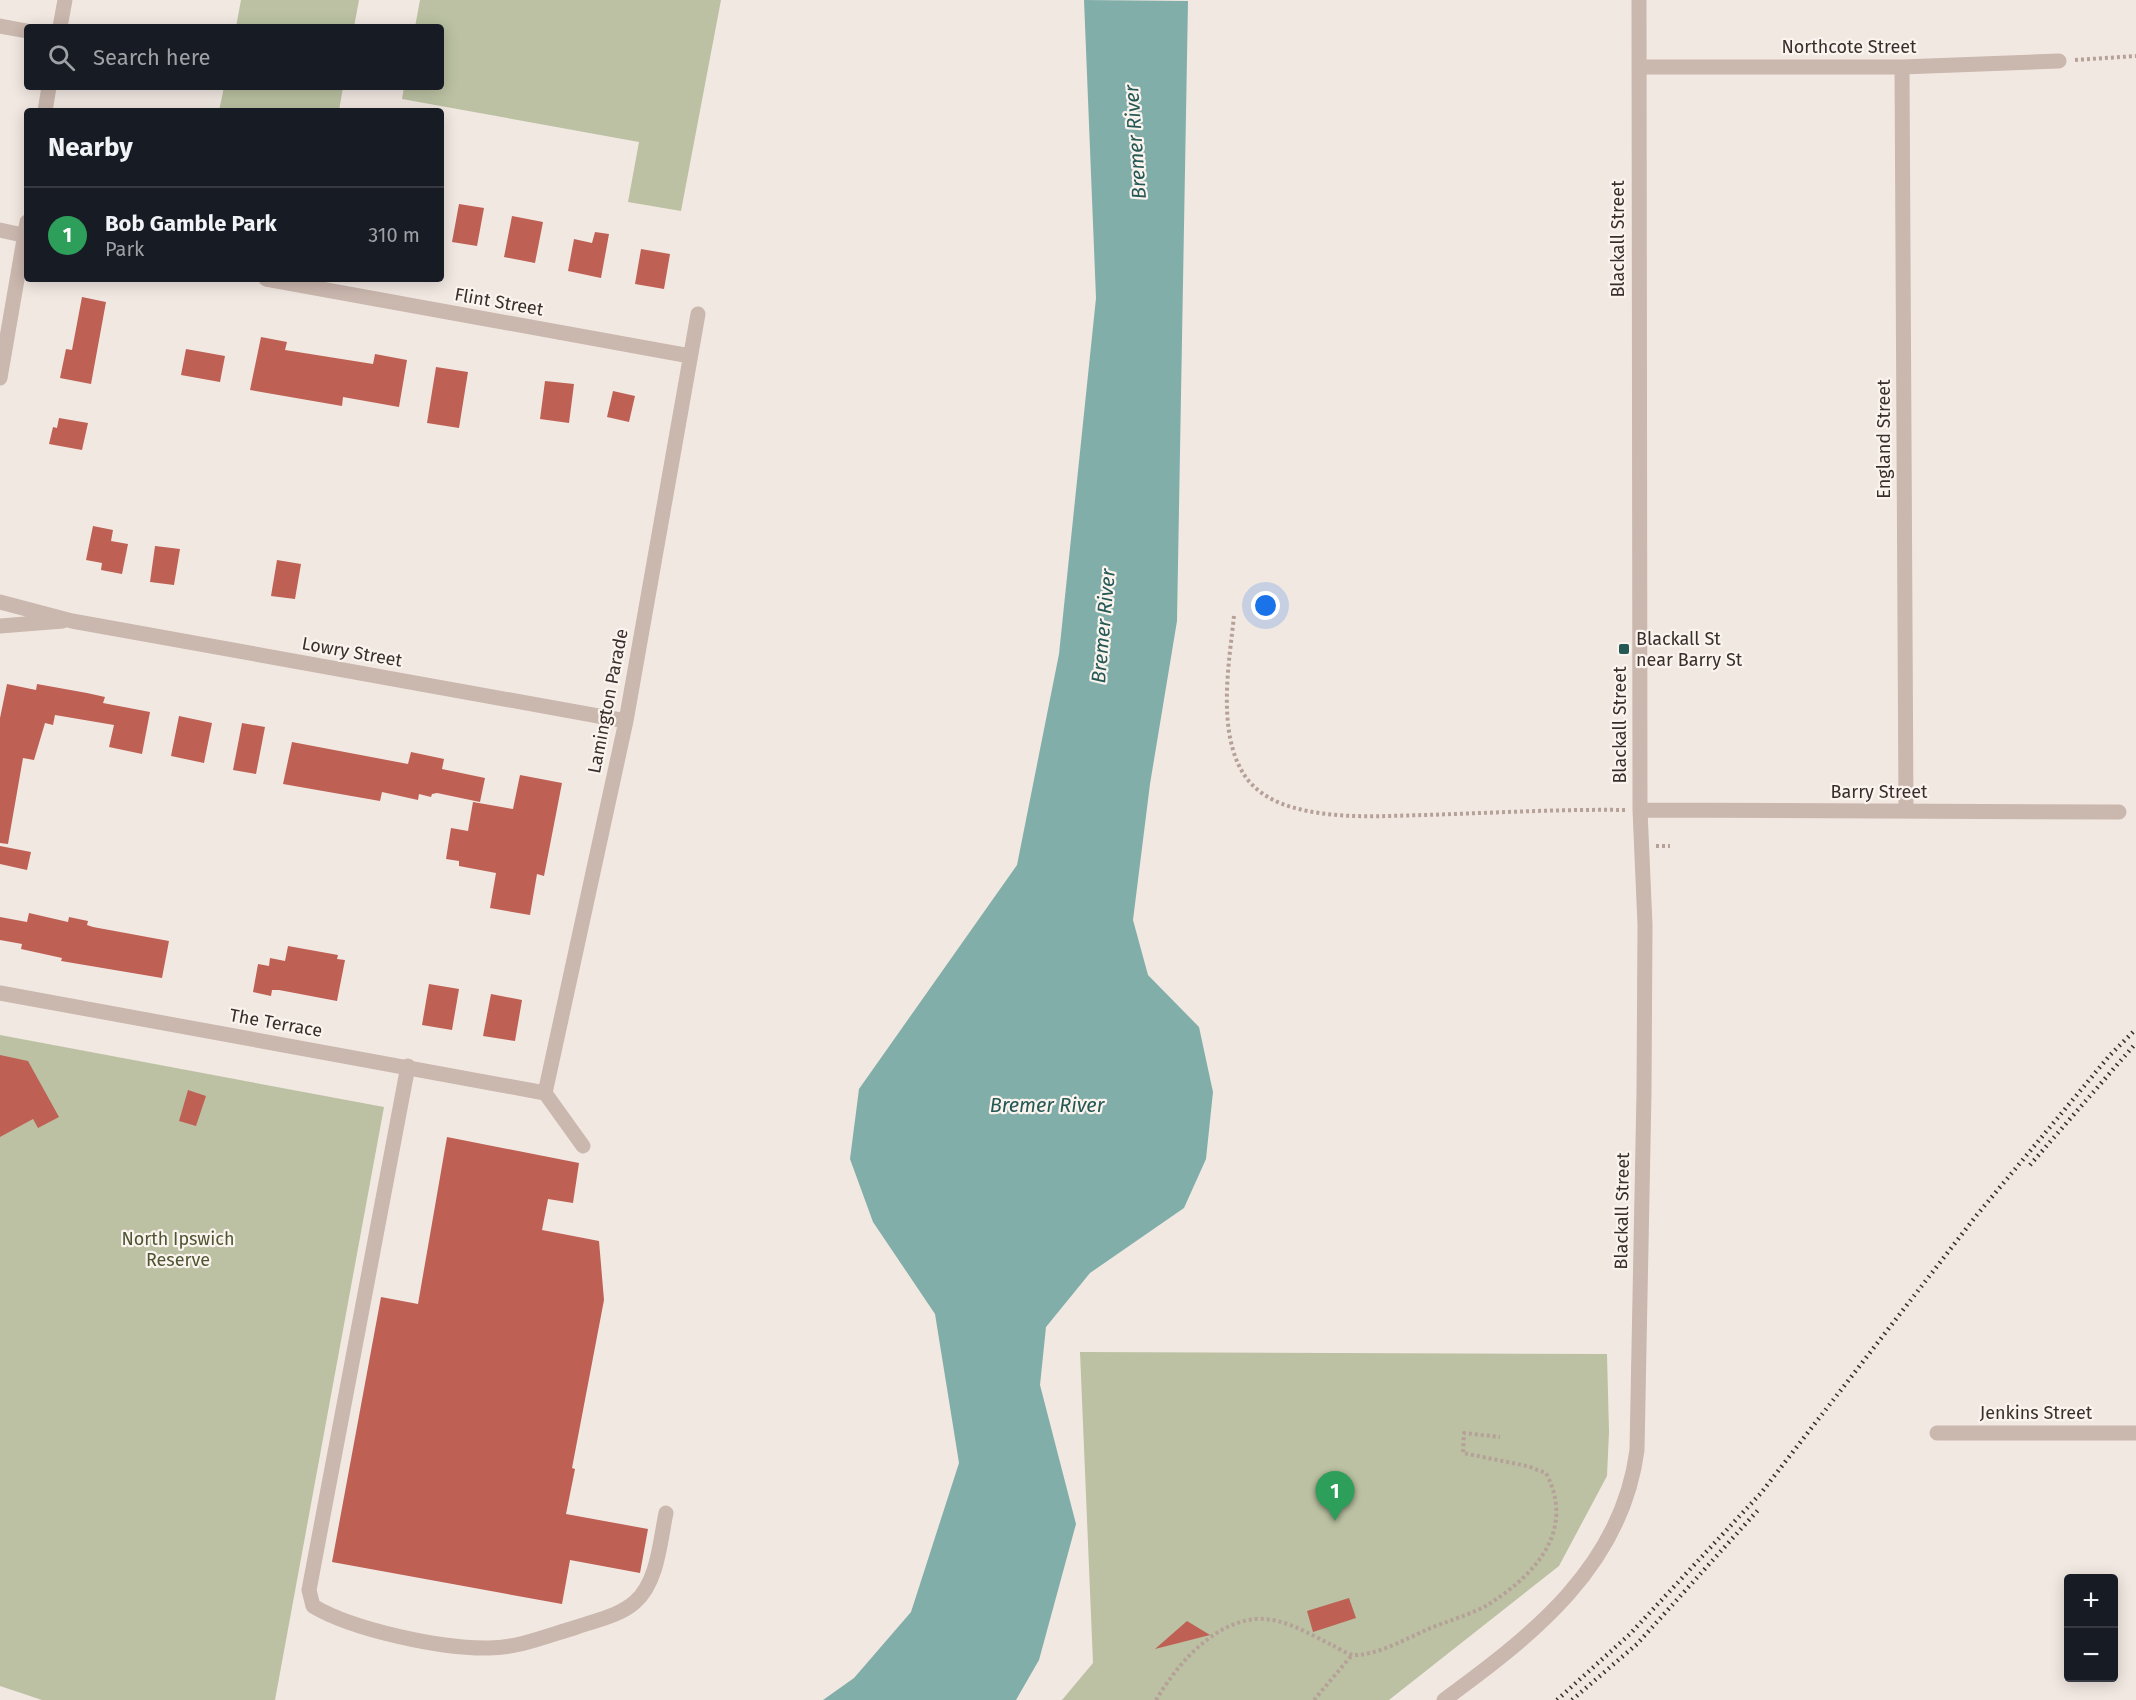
<!DOCTYPE html>
<meta charset="utf-8">
<style>
:root{--surface:#171b24;--page:#20242c;--text:#f1f3f6;--muted:#9ea1a6;--line:#363941;--accent:#0f766e}
body{margin:0;font-family:"Fira Sans",sans-serif;background:var(--page);color:var(--text)}
.controls{position:absolute;right:18px;bottom:18px;display:grid;overflow:hidden;border-radius:6px;box-shadow:0 3px 15px #0003}
.controls button{width:54px;height:54px;display:grid;place-items:center;padding:0;border:0;border-bottom:2px solid var(--line);background:var(--surface);color:var(--text);font:30px sans-serif}
.you{position:absolute;left:1266px;top:606px;width:21px;height:21px;margin:-15px;border:4px solid #fff;border-radius:50%;background:#1a73e8;box-shadow:0 0 0 9px #1a73e833}
.badge{display:grid;place-items:center;width:39px;height:39px;border-radius:50%;background:var(--accent);color:#fff;font-size:20px;font-weight:700}
.pin{position:absolute;translate:-50% -50px;filter:drop-shadow(0 2px 3px #0008)}
.pin::after{content:'';position:absolute;top:32px;width:21px;height:18px;background:inherit;clip-path:polygon(0 0,100% 0,50% 100%)}
.list{margin:0;padding:0;list-style:none}
h2{display:flex;justify-content:space-between;align-items:center;height:78px;margin:0;padding:0 24px;font-size:26px}
h2 small{font-size:20px;font-weight:400;color:var(--muted)}
.list li{display:grid;grid-template-columns:39px 1fr auto;gap:18px;align-items:center;box-sizing:border-box;height:96px;padding:0 24px;border-top:2px solid var(--line)}
.list b{display:block;font-size:22px;white-space:nowrap}
.list p{margin:0;font-size:20px;white-space:nowrap;color:var(--muted)}
.list em{font-size:20px;font-style:normal;color:var(--muted)}
.icon{flex:none;width:33px;height:33px;fill:none;stroke:currentColor;stroke-width:2;stroke-linecap:round;stroke-linejoin:round}
.map{position:relative;flex:none;width:2136px;height:1700px;overflow:hidden}
.search{position:absolute;background:var(--surface);box-shadow:0 3px 15px #0003;left:24px;top:24px;width:420px;height:66px;display:flex;align-items:center;gap:15px;box-sizing:border-box;padding:0 21px;border-radius:6px;color:var(--muted);font-size:22px}
.panel{position:absolute;background:var(--surface);box-shadow:0 3px 15px #0003;left:24px;top:108px;width:420px;height:174px;border-radius:6px}
.map>svg:first-child{display:block}
.green{fill:#bbc1a2}
.water{fill:#82aeaa}
.building{fill:#be6054}
.lines{fill:none;stroke-linecap:round;stroke-linejoin:round}
.path{stroke:#b6a198;stroke-width:4;stroke-dasharray:3 3;stroke-linecap:butt}
.minor{stroke:#cab7ae;stroke-width:15}
.rail{stroke:#392e2c;stroke-width:4.5;stroke-dasharray:1.5 4.5;stroke-linecap:butt}
.poi-dot{fill:#245855;stroke:#faf3ee;stroke-width:2}
.labels{text-anchor:middle;dominant-baseline:central;stroke-width:4.5;stroke-linejoin:round;paint-order:stroke}
.street-label{font-size:18px;fill:#392e2c;stroke:#faf3ee}
.poi-label{font-size:18px;fill:#392e2c;stroke:#faf3ee;text-anchor:start}
.park-label{font-size:18px;fill:#4d5631;stroke:#faf3ee}
.water-label{font-size:20px;font-style:italic;fill:#245855;stroke:#faf3ee}
</style>
<div class="map">
<svg width="2136" height="1700" viewBox="0 0 2136 1700">
<rect width="100%" height="100%" fill="#f2e8e2"/>
<path class="green" d="M241 0H359L354 27H236Z
M420 0H721L681 211 628 202 639 142 402 99 404 87H441V27H415Z
M224 87H343L339 111H219Z
M0 1035 384 1107 275 1700H42L0 1686Z
M1080 1352 1607 1354 1609 1432 1607 1476 1559 1566 1389 1700H1062L1093 1663Z"/>
<path class="water" d="M1084 0 1188 1 1177 621 1150 784 1133 920 1148 975 1199 1027 1213 1092 1206 1159 1184 1208 1090 1273 1046 1327 1040 1385 1076 1524 1039 1660 1016 1700H823L854 1678 911 1612 959 1463 935 1314 873 1222 850 1159 859 1089 1017 865 1059 654 1096 298Z"/>
<path class="building" d="M459 204 484 208 477 246 452 242Z
M512 216 543 222 535 263 504 257Z
M595 232 609 234 601 278 568 271 574 239 592 243Z
M641 249 670 254 664 289 635 284Z
M82 297 106 302 91 384 60 378 66 349 72 350Z
M261 337 287 342 285 350 373 364 375 354 407 360 399 407 343 397 342 406 250 390Z
M186 349 225 356 220 382 181 375Z
M436 367 468 372 459 428 427 423Z
M545 381 574 384 569 423 540 419Z
M613 391 635 396 629 422 607 417Z
M59 418 88 423 82 450 49 444 53 427 57 428Z
M93 526 113 530 111 541 128 544 122 574 101 570 102 563 86 560Z
M155 546 180 549 174 585 150 582Z
M277 560 301 564 295 599 271 596Z
M7 684 36 690 37 684 87 693 105 697 103 703 150 712 142 754 109 747 114 725 55 715 53 725 45 723 34 760 23 758 8 844 0 843V718Z
M179 716 212 723 204 763 171 756Z
M242 723 265 727 256 774 233 770Z
M292 742 408 764 411 752 444 759 442 769 485 778 480 802 437 793 432 794 431 797 419 794 418 800 382 792 380 801 283 784Z
M520 775 562 783 544 876 537 874 530 915 490 908 496 873 459 866V861L446 859 451 828 468 831 473 802 513 809Z
M0 846 31 852 27 870 0 864Z
M29 913 68 922 69 917 88 921 87 925 93 927 169 941 162 978 61 961 62 958 21 949 22 944 0 940V917L27 922Z
M288 946 338 955 337 959 345 960 337 1001 279 990H272L271 996 253 992 258 964 269 966 270 958 285 961Z
M429 984 459 989 452 1030 422 1025Z
M491 994 522 1000 515 1041 483 1036Z
M0 1055 28 1061 59 1117 38 1128 33 1119 0 1137Z
M188 1090 206 1096 196 1126 179 1121Z
M447 1137 579 1163 573 1203 548 1199 542 1230 599 1241 604 1300 572 1468 575 1469 566 1514 648 1529 640 1573 570 1560 562 1604 332 1562 381 1297 418 1304Z
M1349 1598 1356 1618 1313 1632 1307 1611Z
M1187 1621 1210 1635 1155 1649Z"/>
<g class="lines">
<path class="path" d="M2075 60 2136 56
M1234 616C1229 663 1217 730 1243 773 1252 788 1268 799 1285 805 1330 820 1379 816 1425 815 1491 813 1558 809 1625 810
M1656 846H1670
M1156 1700C1177 1665 1211 1624 1255 1619 1283 1617 1309 1634 1332 1645 1338 1648 1347 1654 1353 1655 1375 1656 1406 1639 1426 1630 1446 1621 1471 1615 1489 1604 1536 1574 1576 1530 1546 1473L1527 1466 1463 1453 1464 1433 1500 1437
M1314 1700 1352 1655"/>
<path class="minor" d="M0 26 27 31
M60 27 65 0
M1639 67H1902L2059 61
M1902 67 1906 811
M45 111 49 87
M0 230 27 236
M266 279 690 356
M0 378 27 222
M0 602 72 621 626 721
M0 626 63 621
M1640 810 2119 812
M0 993 545 1093
M408 1066 309 1590 313 1606C353 1630 442 1649 489 1648 519 1648 549 1635 577 1627 597 1620 619 1616 635 1602 658 1582 660 1541 666 1513
M545 1093 626 721 698 314
M545 1093 583 1146
M1937 1433H2136
M1444 1700C1533 1635 1622 1566 1637 1450L1644 1092 1645 925 1640 810 1639 0"/>
<path class="rail" d="M2030 1165 2136 1043
M1557 1700 1630 1634 1761 1493 1976 1216 2110 1055 2136 1029
M1572 1700 1637 1644 1759 1509"/>
</g>
<rect class="poi-dot" x="1618" y="643" width="12" height="12" rx="3"/>
<g class="labels">
<g class="street-label">
<text x="1849" y="47">Northcote Street</text>
<text transform="translate(1618 239) rotate(-90)">Blackall Street</text>
<text transform="translate(499 302) rotate(10)">Flint Street</text>
<text transform="translate(1884 439) rotate(-90)">England Street</text>
<text transform="translate(352 652) rotate(10)">Lowry Street</text>
<text transform="translate(608 701) rotate(-79)">Lamington Parade</text>
<text transform="translate(1620 725) rotate(-90)">Blackall Street</text>
<text x="1879" y="792">Barry Street</text>
<text transform="translate(276 1023) rotate(10)">The Terrace</text>
<text transform="translate(1622 1211) rotate(-89)">Blackall Street</text>
<text x="2036" y="1413">Jenkins Street</text>
</g>
<g class="poi-label">
<text x="1636" y="639">Blackall St<tspan x="1636" dy="21">near Barry St</tspan></text>
</g>
<g class="park-label">
<text x="178" y="1239">North Ipswich<tspan x="178" dy="21">Reserve</tspan></text>
</g>
<g class="water-label">
<text transform="translate(1135 142) rotate(-94)">Bremer River</text>
<text transform="translate(1103 626) rotate(-85)">Bremer River</text>
<text x="1047" y="1105">Bremer River</text>
</g>
</g>
</svg>
<div class="controls">
<button>+</button>
<button>−</button>
</div>
<div class="you"></div>
<div class="pin badge" style="left:1335px;top:1521px;background:#2e9e5b">1</div>
<div class="search"><svg class="icon" aria-label="search" viewBox="0 0 24 24"><circle cx="10" cy="10" r="6"/><path d="M15 15l6 6"/></svg>Search here</div>
<section class="panel">
<h2>Nearby<small></small></h2>
<ul class="list">
<li><span class="badge" style="background:#2e9e5b">1</span><div><b>Bob Gamble Park</b><p>Park</p></div><em>310 m</em></li>
</ul>
</section>
</div>
